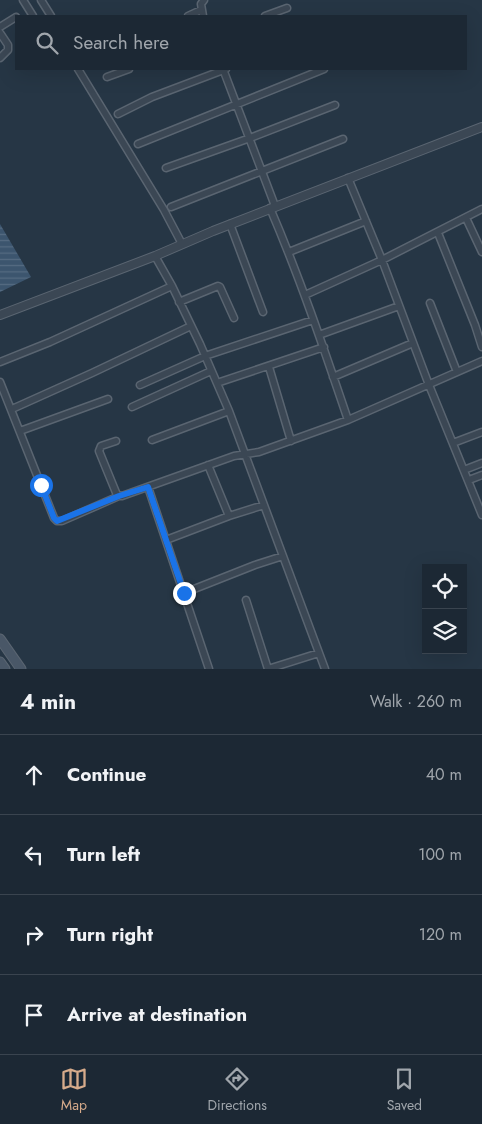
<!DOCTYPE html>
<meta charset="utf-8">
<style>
:root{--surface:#1c2834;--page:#25303c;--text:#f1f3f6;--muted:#a0a6ac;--line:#3a444f;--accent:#d6ab8b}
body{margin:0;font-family:Jost,sans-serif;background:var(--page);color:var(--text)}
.controls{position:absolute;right:15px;bottom:15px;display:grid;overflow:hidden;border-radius:0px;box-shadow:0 5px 20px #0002}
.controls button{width:45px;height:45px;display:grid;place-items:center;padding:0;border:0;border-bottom:1px solid var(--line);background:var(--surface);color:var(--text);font:25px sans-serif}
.stop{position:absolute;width:15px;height:15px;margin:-11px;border:4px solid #1a73e8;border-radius:50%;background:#fff}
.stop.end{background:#1a73e8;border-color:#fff;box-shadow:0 1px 5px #0008}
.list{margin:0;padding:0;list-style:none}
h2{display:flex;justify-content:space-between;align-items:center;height:65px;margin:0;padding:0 20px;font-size:21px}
h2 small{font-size:16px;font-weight:400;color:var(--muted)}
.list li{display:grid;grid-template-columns:32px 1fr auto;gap:15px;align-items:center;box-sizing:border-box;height:80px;padding:0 20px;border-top:1px solid var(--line)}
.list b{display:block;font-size:19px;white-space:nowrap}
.list em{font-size:16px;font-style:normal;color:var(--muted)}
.icon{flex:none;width:28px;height:28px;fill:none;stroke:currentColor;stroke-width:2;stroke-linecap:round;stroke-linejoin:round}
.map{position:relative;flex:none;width:482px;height:669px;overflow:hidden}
.search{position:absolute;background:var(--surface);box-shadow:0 5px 20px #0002;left:15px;right:15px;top:15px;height:55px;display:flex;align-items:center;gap:12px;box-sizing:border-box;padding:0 18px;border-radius:0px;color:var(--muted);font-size:19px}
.sheet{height:385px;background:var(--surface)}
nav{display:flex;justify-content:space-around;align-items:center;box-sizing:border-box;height:70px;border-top:1px solid var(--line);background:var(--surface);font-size:14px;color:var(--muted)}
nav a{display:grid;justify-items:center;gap:2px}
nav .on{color:var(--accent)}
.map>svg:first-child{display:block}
.water{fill:url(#water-rules)}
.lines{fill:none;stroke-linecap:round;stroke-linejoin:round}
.minor-casing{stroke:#5a6571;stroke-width:9}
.tertiary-casing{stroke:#5a6571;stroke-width:10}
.secondary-casing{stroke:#5a6571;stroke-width:11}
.minor{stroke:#3b4754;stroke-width:6}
.tertiary{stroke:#3b4754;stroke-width:8}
.secondary{stroke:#495767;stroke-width:9}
.route{stroke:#1a73e8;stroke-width:6}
</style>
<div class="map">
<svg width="482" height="669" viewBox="0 0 482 669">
<defs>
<pattern id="water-rules" width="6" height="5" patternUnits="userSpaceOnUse" patternTransform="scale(1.25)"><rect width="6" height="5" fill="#3c556e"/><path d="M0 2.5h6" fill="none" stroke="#566c82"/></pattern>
</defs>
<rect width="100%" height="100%" fill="#263645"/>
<path class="water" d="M0 224 31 277 0 292Z"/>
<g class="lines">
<defs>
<path id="minor" d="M23 0 33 16
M41 0 51 16
M188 16 201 10
M203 16 201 4 204 0
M265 16 287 8
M0 27 16 17
M0 33 8 45V50L0 58
M78 69 164 210 182 244
M223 69 275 206
M107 77 129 69
M118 114 152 97 226 69
M138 144 324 69
M166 168 250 138 335 105
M348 178 382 260 429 385 482 515
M171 207 343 139
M270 208C300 278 324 349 348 420
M466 218 482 252
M230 224 263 312
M438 233 475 325 482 347
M289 252 366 221
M155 256 172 286 200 344 229 411 325 669
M305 295 382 260 482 209
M179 302 218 286 220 287 234 318
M430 303 457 372
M319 335 399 306
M0 362 50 342 172 286
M269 367 291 441
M333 377 413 343
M0 382 54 518 57 521H62L119 496
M217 383 324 347
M140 385 205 356 313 320
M132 407 211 371
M12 409 92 373 191 326
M20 431 108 399
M152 440 229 411
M116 441 101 446 99 451 117 495 122 496 234 456 259 452 348 420 482 361
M453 443 482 432
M208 465 229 516
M464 470 482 463
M469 480 482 475
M148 487 209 669
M166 540 229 516 264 505
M184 593 255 565 283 556
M246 600 268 669
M268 669 319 653"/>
<path id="tertiary" d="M0 315 155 256 213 231 482 127"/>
<path id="secondary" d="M0 639 21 669
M0 662 5 669"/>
</defs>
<use href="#minor" class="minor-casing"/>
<use href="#tertiary" class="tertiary-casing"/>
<use href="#secondary" class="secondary-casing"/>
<use href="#minor" class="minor"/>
<use href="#tertiary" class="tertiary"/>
<use href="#secondary" class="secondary"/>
</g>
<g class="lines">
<path class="route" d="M41 485 54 518 57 521 119 496 148 487 184 593"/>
</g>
</svg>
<div class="controls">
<button><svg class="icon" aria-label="locate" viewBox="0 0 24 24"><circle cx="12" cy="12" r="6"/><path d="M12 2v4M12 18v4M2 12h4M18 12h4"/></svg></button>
<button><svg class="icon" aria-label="layers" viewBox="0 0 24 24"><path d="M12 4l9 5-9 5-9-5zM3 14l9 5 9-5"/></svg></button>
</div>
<div class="stop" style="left:41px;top:485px"></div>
<div class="stop end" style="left:184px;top:593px"></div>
<div class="search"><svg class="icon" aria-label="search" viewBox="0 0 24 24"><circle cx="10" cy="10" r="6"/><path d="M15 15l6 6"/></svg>Search here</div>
</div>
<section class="sheet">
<h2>4 min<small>Walk · 260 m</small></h2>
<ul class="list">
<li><svg class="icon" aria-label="ahead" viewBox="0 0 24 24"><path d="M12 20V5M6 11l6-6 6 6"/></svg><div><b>Continue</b></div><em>40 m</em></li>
<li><svg class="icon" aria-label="left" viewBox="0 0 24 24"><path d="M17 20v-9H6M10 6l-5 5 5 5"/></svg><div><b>Turn left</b></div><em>100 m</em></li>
<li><svg class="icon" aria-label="right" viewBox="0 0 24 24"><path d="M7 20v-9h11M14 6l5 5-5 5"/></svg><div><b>Turn right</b></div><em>120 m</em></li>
<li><svg class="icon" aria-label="arrive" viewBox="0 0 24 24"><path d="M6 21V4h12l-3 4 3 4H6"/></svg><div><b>Arrive at destination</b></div></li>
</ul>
</section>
<nav>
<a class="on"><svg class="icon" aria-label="map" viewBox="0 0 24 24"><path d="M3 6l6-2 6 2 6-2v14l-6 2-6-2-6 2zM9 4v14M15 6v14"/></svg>Map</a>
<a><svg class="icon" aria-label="directions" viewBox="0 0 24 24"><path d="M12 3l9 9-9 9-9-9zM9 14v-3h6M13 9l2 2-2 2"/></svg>Directions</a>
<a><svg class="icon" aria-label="saved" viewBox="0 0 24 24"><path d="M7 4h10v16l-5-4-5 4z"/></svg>Saved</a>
</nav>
